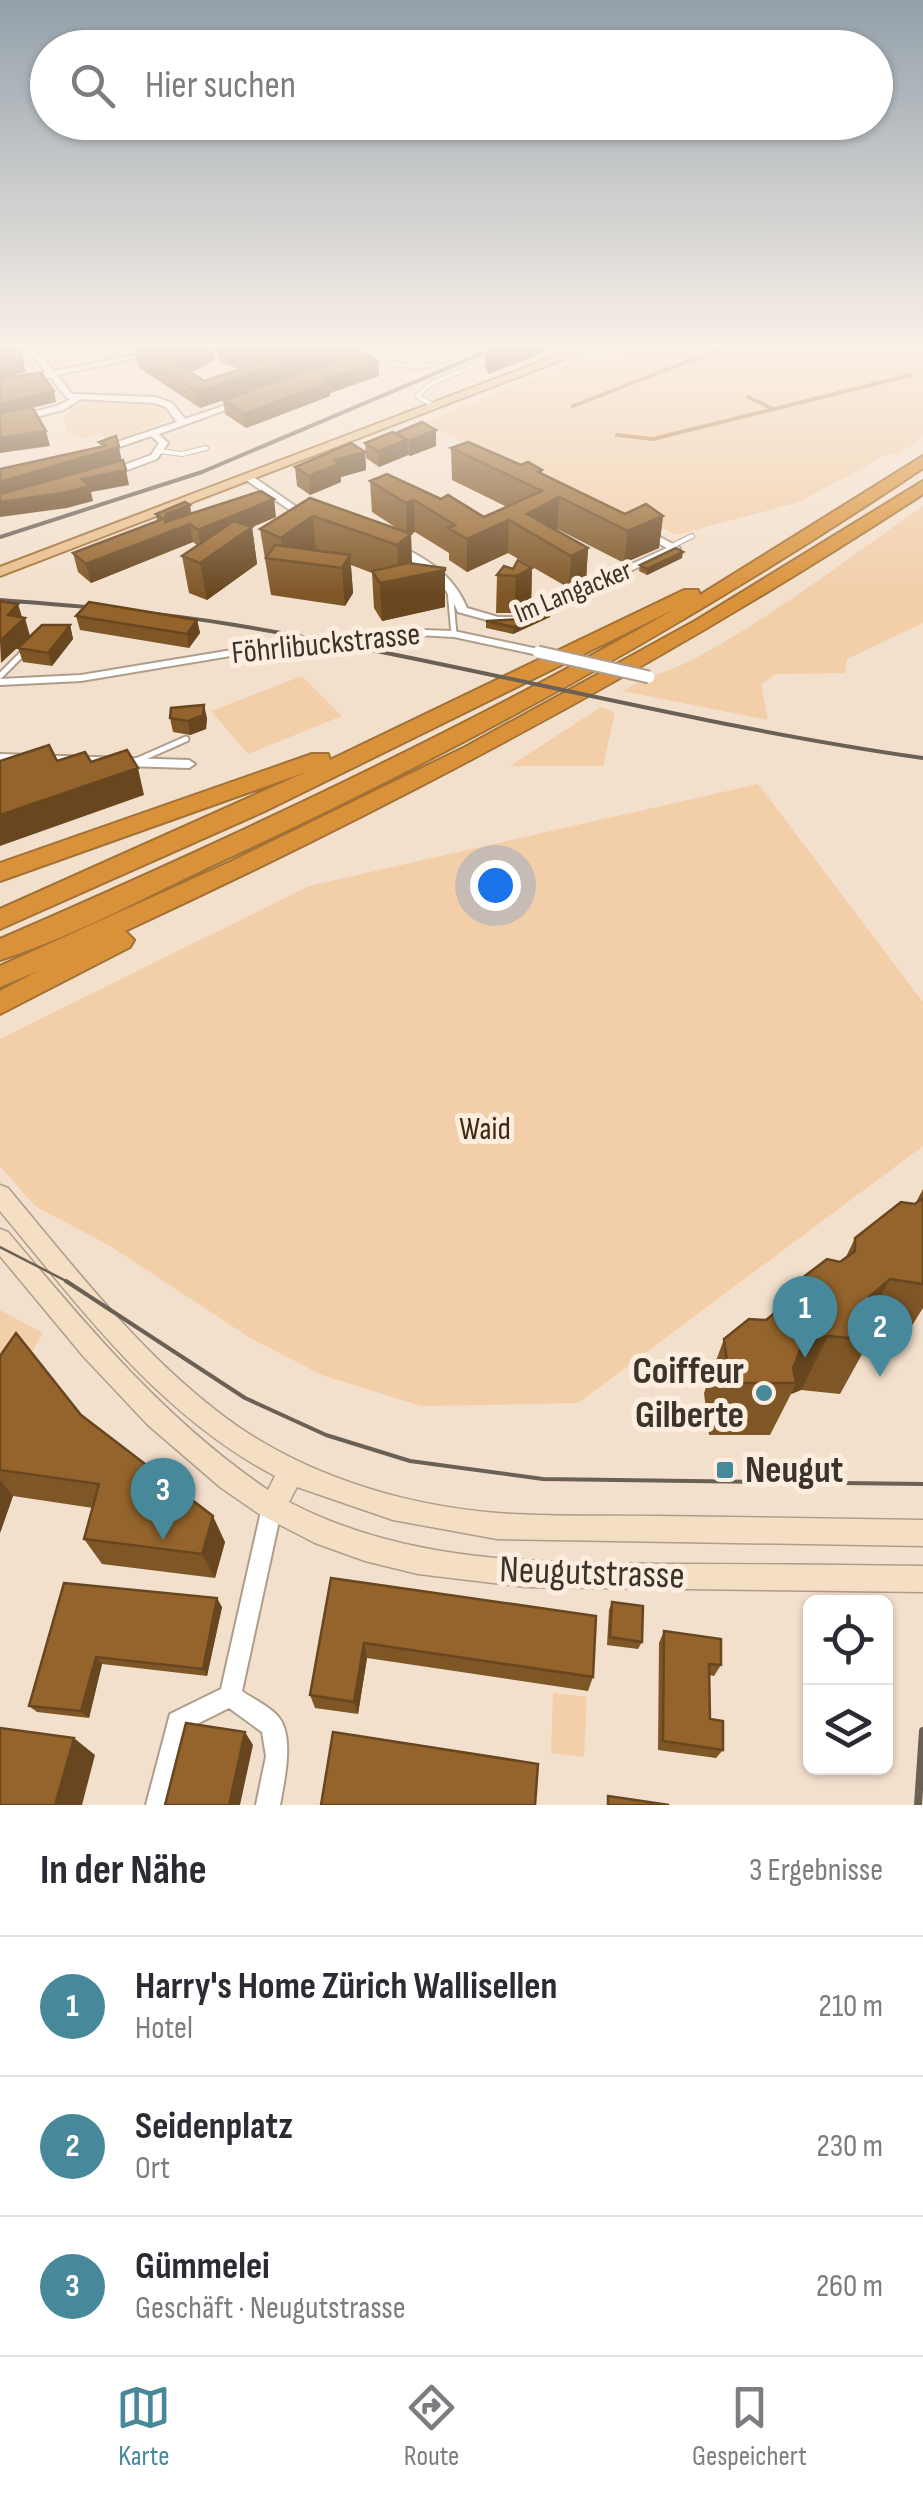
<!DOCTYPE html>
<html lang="de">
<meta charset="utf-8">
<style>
:root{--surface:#fff;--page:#f7f7f7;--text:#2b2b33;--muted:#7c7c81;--line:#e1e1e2;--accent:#47899b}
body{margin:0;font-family:"Sofia Sans Condensed",sans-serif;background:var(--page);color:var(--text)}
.controls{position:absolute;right:30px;bottom:30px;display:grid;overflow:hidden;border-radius:15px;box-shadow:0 2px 8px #0004}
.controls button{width:90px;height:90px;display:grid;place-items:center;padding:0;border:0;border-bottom:2px solid var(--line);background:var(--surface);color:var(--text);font:50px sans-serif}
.you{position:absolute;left:495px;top:885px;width:35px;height:35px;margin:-25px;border:8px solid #fff;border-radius:50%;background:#1a73e8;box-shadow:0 0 0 15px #1a73e833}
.badge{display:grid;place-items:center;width:65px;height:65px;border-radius:50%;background:var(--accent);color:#fff;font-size:32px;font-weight:700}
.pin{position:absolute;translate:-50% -82px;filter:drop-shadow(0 2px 5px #0008)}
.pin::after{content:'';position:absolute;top:52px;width:35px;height:30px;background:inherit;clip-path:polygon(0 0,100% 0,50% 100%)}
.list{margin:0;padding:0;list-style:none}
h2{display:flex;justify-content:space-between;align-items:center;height:130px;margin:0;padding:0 40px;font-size:42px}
h2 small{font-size:32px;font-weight:400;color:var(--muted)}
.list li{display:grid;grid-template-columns:65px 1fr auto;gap:30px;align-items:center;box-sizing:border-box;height:140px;padding:0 40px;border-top:2px solid var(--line)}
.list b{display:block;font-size:38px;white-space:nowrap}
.list p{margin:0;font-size:32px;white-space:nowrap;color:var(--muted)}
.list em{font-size:32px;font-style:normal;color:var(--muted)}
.icon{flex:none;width:55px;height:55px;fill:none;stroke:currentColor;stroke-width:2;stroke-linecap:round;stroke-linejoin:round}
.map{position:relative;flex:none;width:923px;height:1805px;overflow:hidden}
.search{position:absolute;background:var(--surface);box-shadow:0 2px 8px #0004;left:30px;right:30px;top:30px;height:110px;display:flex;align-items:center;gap:25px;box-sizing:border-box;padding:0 35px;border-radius:55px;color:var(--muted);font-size:38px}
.sheet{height:550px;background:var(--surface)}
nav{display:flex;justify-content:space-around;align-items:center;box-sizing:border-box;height:140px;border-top:2px solid var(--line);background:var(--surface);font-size:28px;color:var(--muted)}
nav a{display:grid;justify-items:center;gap:5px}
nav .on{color:var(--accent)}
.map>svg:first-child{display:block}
.green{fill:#f2cea9}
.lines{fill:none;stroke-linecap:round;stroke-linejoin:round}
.stream{stroke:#b5834c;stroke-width:4}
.lane-far1-casing{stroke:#af9d8b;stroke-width:6}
.lane-casing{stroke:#af9d8b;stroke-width:9}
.street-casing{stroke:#af9d8b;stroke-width:4}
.secondary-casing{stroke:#af9d8b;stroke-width:3}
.primary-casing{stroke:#a27135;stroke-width:4}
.highway-casing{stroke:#a27135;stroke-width:4}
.lane-far1{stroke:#fff;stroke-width:4}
.lane{stroke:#fff;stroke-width:5}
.street{fill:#fff;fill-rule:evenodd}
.secondary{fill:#f4dec4;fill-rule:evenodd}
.primary{fill:#e9be89;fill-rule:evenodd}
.highway{fill:#da923a;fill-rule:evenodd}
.tram-far1{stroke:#6a6055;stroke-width:2.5}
.tram{stroke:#6a6055;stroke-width:4}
.rail-far1{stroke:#6a6055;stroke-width:4}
.rail{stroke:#6a6055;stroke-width:8}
.street-bridge-casing{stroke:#af9d8b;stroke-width:15;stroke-linecap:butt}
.street-bridge{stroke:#fff;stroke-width:11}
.wall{fill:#7f5626}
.shaded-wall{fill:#68461f}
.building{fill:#94642c;stroke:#68461f;stroke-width:2.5}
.poi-dot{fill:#47899b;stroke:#fdedde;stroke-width:4}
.labels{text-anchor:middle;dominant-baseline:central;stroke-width:10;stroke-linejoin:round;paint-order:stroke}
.far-street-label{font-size:28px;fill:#3b342c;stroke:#fdedde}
.street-label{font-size:32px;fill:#3b342c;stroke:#fdedde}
.park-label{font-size:32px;fill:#3f2910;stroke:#fdedde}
.near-poi-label{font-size:38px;font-weight:bold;fill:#3b342c;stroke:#fdedde;text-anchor:end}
.near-street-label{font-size:38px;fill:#3b342c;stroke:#fdedde}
</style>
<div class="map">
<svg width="923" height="1805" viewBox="0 0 923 1805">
<rect width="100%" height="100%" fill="#f3e0cc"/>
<path class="green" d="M638 343H899L923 350V437L898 455 888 454 799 502 676 535 657 525 634 537 424 422 578 361 606 362Z
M98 401H145L167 410 164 421 110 443 100 434 81 439 67 432 64 421 71 408Z
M923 506V623L847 659 845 673 776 674 761 684 768 720 622 691C645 678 669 671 692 660 773 617 848 558 923 506Z
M302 676 342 716 248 754 211 711Z
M601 707 615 713 603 766H510Z
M758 784 923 1002V1146L578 1403 482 1405 421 1406 322 1375 250 1338 112 1247 35 1206 0 1166V1039L309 886Z
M0 1310 43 1333 0 1405Z
M553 1693 587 1697 584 1757 551 1753Z"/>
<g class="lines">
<path class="stream" d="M676 346 692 359
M748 397 771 408
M573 406 735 343
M617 435 653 439 911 375"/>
<defs>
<path id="lane-far1" d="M550 343 555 345
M379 357C408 372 444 370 466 343
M434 406 417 396 430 384 490 359
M160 451 182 454 206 448
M672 546 692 536"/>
<path id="lane" d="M450 590 454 634
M0 676 24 652
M136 761 186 739"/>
<path id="street" d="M22 343H50L34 347 54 371 151 352 155 354 57 375 72 394 155 397 172 403 185 419 235 402 242 404 159 434 168 443 157 459 114 475H108V471L151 455 159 443 151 436 102 453 99 452V448L177 422 166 407 154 403 81 399 63 410 0 426V420L57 406 71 399 67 398 50 377 0 387V381L46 372 27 349 0 353V349L23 345Z
M406 343H417L361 366 354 364Z
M246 476H252L311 517 303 519 246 480Z
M651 532 680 548 517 623H498L458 612C442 576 423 569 392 549L401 547C429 559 455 578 467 608L498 617H515L667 548 647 537V533Z
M421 630 454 631 538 649 544 652 538 655 454 637 417 635V631Z
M280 642 284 643V647L81 681 0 685V679L81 675Z
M0 754 189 760 195 764 189 768 0 762Z
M272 1497 279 1500 282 1507 242 1691C253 1699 273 1708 280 1719 294 1739 284 1783 280 1805H256L266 1756 262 1732 229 1708 187 1729 170 1805H146L170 1714 221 1689 262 1507 265 1500Z"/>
<path id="secondary" d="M0 1185 8 1188C79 1273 148 1364 240 1428 314 1478 408 1506 497 1513 550 1517 604 1515 657 1516 746 1517 834 1519 923 1520V1546L497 1539 393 1520 297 1487 289 1502C409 1565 546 1563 678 1564 760 1564 841 1565 923 1566V1592L526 1587 418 1574 365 1561 315 1543 259 1514 220 1487 148 1425 83 1356 0 1256V1229L8 1232C87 1326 165 1420 268 1490L275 1476C159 1415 82 1310 0 1211Z"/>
<path id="primary" d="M590 343H606L0 576V567Z"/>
<path id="highway" d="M923 456V468C700 618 466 748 222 861 150 894 76 936 0 960V939C230 839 457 733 675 609L265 811 0 929V909L306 772 0 881V863L312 754H328L330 760 684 590H698L700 595Z
M923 481V494C668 661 401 803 125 931L134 940 130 947 0 1014V991L38 971 0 987V966L230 862 465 747 695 621Z"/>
</defs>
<use href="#lane-far1" class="lane-far1-casing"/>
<use href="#lane" class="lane-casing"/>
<use href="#street" class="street-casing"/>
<use href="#secondary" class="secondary-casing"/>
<use href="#primary" class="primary-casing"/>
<use href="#highway" class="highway-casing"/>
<use href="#lane-far1" class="lane-far1"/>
<use href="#lane" class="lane"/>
<use href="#street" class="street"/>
<use href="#secondary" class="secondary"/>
<use href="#primary" class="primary"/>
<use href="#highway" class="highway"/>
<path class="tram-far1" d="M0 1247 70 1283"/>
<path class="tram" d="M66 1281 245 1398 326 1435 410 1461 543 1479 923 1484"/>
<path class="rail-far1" d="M0 537 202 472 507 343
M0 600C79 606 157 612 235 625 466 663 691 725 923 758"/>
<path class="rail" d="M918 1805 923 1731"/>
<defs>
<path id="street-bridge" d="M280 645 421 633
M538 652 649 677"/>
</defs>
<use href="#street-bridge" class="street-bridge-casing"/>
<use href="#street-bridge" class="street-bridge"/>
</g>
<path class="wall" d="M225 343H377L349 354V356L378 362 379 376 330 393V396L246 428 225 414 223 400 200 408 139 368 136 352 158 351 215 360 191 372 204 381 240 369 220 363 217 347Z
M486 349 544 352 488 374 485 367Z
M436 430V446L410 456 408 455 379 467 366 458 365 443 396 433Z
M451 448 542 470V473L625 514 663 516 659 548 624 563 557 529 556 530 588 548 586 581 569 588 508 553 467 572 449 560V553L415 532 409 534H411L412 564 445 607 382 621 374 608 372 573 351 565 353 593 345 606 271 595 260 529 310 498 401 531 372 512 370 481 441 499 484 517 507 507 452 480Z
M365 452 366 470 341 477V482L310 495 297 486 295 467Z
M156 514H191L276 517 252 527 257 564 207 600 189 593 182 556 198 546 193 542 91 583 78 572 73 553 157 521Z
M682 558 647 575 639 571 640 565Z
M532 568 531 606 514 613H496L497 575 513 569Z
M76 616 197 620 200 633 189 648 80 630Z
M550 617 513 634 486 628V621Z
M70 625 73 639 52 666 23 662 18 648Z
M170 718H207L206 729 190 735 173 732Z
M923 1189V1308L901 1343 871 1338 840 1394 801 1390 791 1394 770 1435H709L704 1393 724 1339 766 1320 771 1316 780 1295 840 1262 845 1259 855 1238 915 1204Z
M0 1356 81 1415 225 1542 215 1578 102 1564 84 1539 93 1508 13 1496 0 1533Z
M331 1578 593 1677 588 1691 367 1658 358 1714 315 1708 310 1695Z
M64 1583 222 1607 207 1676 102 1664 89 1718 37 1712 29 1706Z
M612 1602 642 1642 638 1649 607 1645 609 1610Z
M664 1631 721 1665 714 1676 709 1675 710 1719 723 1750 716 1758 658 1750 659 1643Z"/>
<path class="shaded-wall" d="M344 343H377L349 354V358L200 408 197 392Z
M523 343H547L544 352 488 374V356Z
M212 344 215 360 179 379 176 363Z
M23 362 26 372 0 378V367Z
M378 362 379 376 330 393V396L246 428 244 414 325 380Z
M54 391 56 402 0 416V405Z
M436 430V446L410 456 409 441Z
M46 431 50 446 0 453V438Z
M407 440 408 455 379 467 378 451Z
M119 447 122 462 0 498V482Z
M365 452 366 470 341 477V482L310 495 309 476 334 460Z
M126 470 129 485 91 492 93 501 67 508 0 517V502L82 479Z
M559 497 557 529 540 538 527 514Z
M274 499 276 517 252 527 257 564 207 600 200 563 201 548 198 530Z
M414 500 415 532 407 535 406 503Z
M190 505 193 523 190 524 193 542 91 583 86 564 165 522 166 514Z
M313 516 316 553 283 560 281 538Z
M663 516 659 548 624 563 628 531Z
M509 520 508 553 467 572V539Z
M411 534 412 572 445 570V607L382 621 380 583 399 579 397 545Z
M588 548 586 581 569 588 571 556Z
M683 552 682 558 647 575V569Z
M350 555 353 593 345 606 342 568Z
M532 568 531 606 514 613 516 576Z
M607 586 606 592 589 600V593Z
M18 604 23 620 25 618 30 636 1 663 0 641 8 615Z
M550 611V617L513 634 514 627Z
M197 620 200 633 189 648 187 634Z
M70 625 73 639 52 666 48 653Z
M204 705 207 718 206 729 190 735 188 721Z
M138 768 144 795 0 846V815Z
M890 1279 858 1336 869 1297Z
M828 1336 801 1390 791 1394 796 1383H784L802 1345Z
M0 1480 13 1496 0 1533Z
M213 1516 225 1542 215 1578 202 1554Z
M217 1598 222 1607 207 1676 203 1669Z
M364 1643 367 1658 358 1714 354 1702Z
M96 1657 102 1664 89 1718 81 1711Z
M245 1732 253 1745 240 1805H229Z
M74 1738 95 1755 82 1805H55Z"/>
<path class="building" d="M18 343 23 362 0 367V346Z
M146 343 158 351 173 343 212 344 176 363 204 381 265 361 217 347 225 343H345L197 392 136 352Z
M499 343H523L488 356 486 349Z
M362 352 378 362 325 380 329 382 244 414 223 400Z
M41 373 54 391 0 405V378Z
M32 407 46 431 0 438V413Z
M422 422 436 430 409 441 396 433Z
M393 432 407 440 378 451 365 443Z
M116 436 119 447 0 482V469L105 446 99 442Z
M468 442 521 465 528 462 542 470 538 472 625 514 646 504 663 516 628 531 559 497 527 514 588 548 571 556 509 520 467 539 448 528 455 525 414 500 406 503 370 481 387 474 441 499 448 495 484 517 542 491 451 448Z
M351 443 365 452 334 460 339 464 309 476 295 467Z
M123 460 126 470 82 479 89 486 63 493 0 502V494Z
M261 491 274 499 198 530 190 524 86 564 73 553 163 519 156 514 185 502 190 505 166 514 165 522Z
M310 498 411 534 397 545 313 516 281 538 260 529Z
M234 521 252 527 200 563 182 556Z
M275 545 350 555 342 568 266 558Z
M676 548 683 552 647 569 640 565Z
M518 560 532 568 516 576 497 575 504 566 513 569Z
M408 563 445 568V570L380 583 372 571Z
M601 583 607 586 589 593 584 590Z
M0 601 18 604 8 615 25 618 0 641Z
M89 602 197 620 187 634 76 616Z
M546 608 550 611 514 627 486 621 521 619Z
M42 625H70L48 653 18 648Z
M204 705 203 715 188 721 170 718 171 708Z
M49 745 57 761 85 752 91 762 127 750 138 768 0 815V761Z
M923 1198V1284L890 1279 869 1297 871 1340 828 1336 802 1345 793 1368 796 1383H730L724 1339 749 1319 766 1320 780 1309V1295L827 1259 840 1262 855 1251V1238L901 1202 915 1204Z
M16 1333 81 1415 213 1516 202 1554 84 1539 99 1484 0 1470V1356Z
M331 1578 596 1616 593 1677 364 1643 354 1702 310 1695Z
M64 1583 217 1598 203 1669 96 1657 81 1711 29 1706Z
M612 1602 643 1606 642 1642 610 1637Z
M664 1631 721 1639V1665L709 1664 710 1719 723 1721V1750L663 1741Z
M186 1723 245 1732 229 1805H165Z
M0 1728 74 1738 55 1805H0Z
M333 1732 538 1764 535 1805H321Z
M608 1796 669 1805H608Z"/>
<linearGradient id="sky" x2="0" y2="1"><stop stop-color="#93a0aa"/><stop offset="0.58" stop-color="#faf1e8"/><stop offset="1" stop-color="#faf1e8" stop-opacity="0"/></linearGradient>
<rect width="923" height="596" fill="url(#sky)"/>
<g class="poi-dot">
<circle cx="764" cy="1393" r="10"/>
<rect x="715" y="1460" width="20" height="20" rx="5"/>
</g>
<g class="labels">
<g class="far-street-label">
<text transform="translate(573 592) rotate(-22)">Im Langacker</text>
</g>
<g class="street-label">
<text transform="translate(326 644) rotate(-6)">Föhrlibuckstrasse</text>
</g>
<g class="park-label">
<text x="485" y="1129">Waid</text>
</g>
<g class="near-poi-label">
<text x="744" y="1371">Coiffeur<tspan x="744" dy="44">Gilberte</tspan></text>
<text x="745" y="1470" text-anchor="start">Neugut</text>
</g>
<g class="near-street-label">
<text transform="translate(592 1573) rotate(2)">Neugutstrasse</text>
</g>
</g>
</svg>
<div class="controls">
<button><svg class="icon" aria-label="locate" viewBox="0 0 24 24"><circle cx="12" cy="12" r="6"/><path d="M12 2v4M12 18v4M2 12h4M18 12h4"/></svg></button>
<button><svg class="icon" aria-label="layers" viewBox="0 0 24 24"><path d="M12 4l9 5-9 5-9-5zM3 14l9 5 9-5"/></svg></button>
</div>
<div class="you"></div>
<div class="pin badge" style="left:805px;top:1358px">1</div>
<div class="pin badge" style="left:880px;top:1377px">2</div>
<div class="pin badge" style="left:163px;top:1540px">3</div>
<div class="search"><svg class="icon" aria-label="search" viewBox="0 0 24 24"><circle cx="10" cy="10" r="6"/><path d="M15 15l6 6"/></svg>Hier suchen</div>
</div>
<section class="sheet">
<h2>In der Nähe<small>3 Ergebnisse</small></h2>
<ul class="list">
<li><span class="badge">1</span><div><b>Harry's Home Zürich Wallisellen</b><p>Hotel</p></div><em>210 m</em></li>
<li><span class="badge">2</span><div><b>Seidenplatz</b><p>Ort</p></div><em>230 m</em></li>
<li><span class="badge">3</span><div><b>Gümmelei</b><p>Geschäft · Neugutstrasse</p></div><em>260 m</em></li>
</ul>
</section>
<nav>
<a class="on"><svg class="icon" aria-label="map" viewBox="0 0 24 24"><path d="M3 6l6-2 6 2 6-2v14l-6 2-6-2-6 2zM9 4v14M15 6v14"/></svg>Karte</a>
<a><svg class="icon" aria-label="directions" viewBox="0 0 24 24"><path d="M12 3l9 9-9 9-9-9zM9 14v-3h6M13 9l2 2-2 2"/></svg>Route</a>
<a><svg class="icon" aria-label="saved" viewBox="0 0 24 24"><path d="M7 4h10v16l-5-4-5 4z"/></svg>Gespeichert</a>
</nav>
